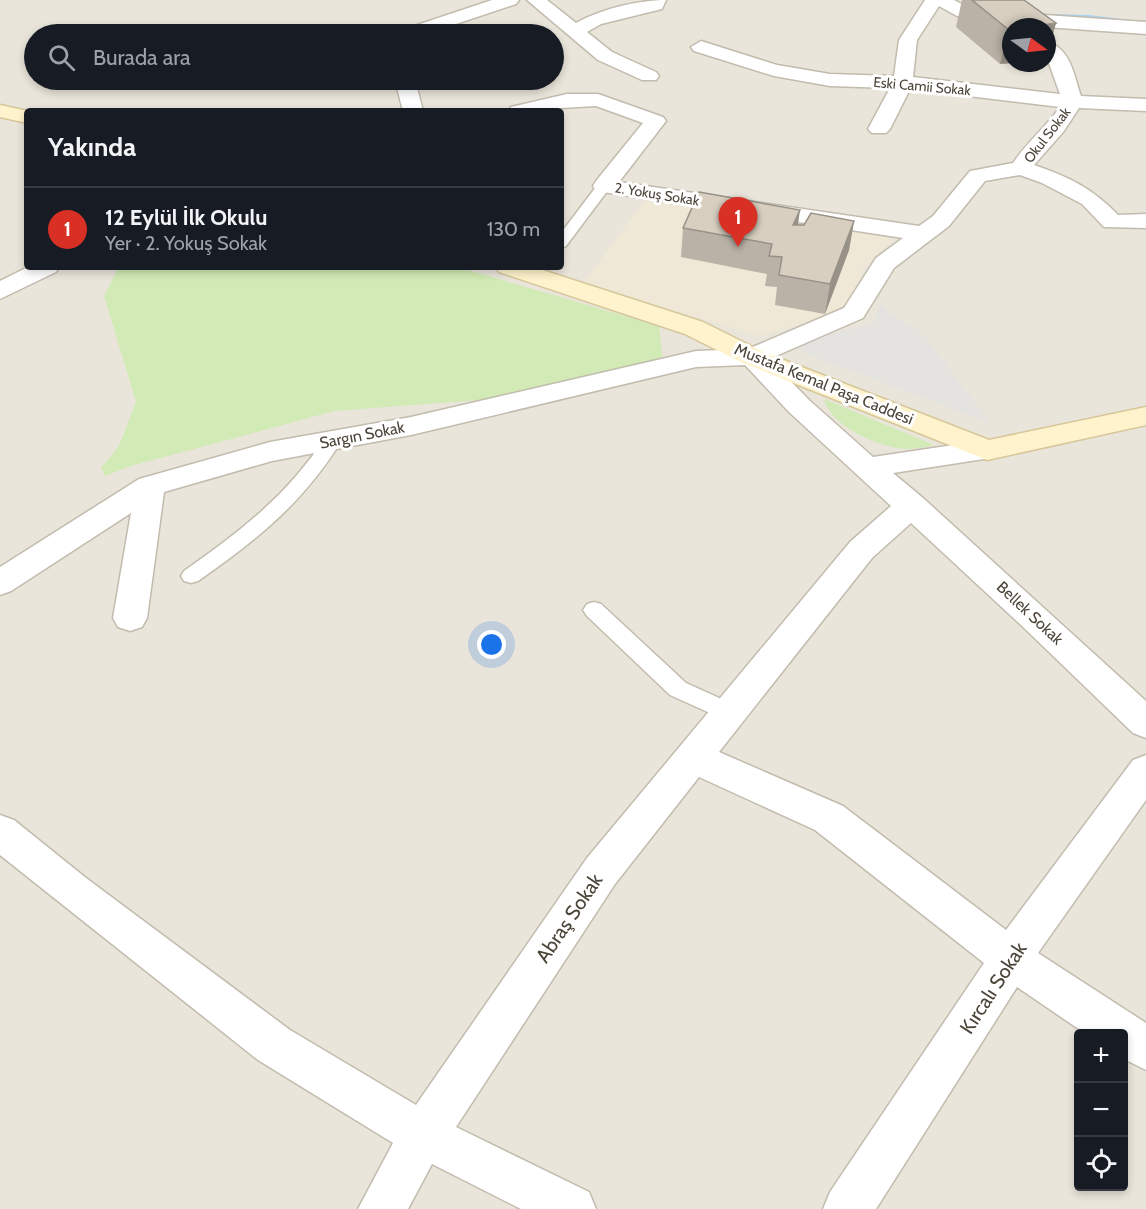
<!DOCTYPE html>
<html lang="tr">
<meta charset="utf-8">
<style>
:root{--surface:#171b24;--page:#20242c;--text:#f1f3f6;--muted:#9ea1a6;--line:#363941;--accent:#d93025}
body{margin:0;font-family:Cabin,sans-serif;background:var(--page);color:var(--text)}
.controls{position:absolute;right:18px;bottom:18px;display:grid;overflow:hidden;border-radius:6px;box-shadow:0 3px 9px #0003}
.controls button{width:54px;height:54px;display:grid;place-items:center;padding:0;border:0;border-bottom:2px solid var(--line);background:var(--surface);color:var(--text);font:30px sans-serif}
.compass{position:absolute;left:1002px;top:18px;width:54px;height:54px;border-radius:50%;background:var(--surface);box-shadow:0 3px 9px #0003;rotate:105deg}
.you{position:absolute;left:492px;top:645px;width:21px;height:21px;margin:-15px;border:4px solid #fff;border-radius:50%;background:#1a73e8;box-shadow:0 0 0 9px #1a73e833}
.badge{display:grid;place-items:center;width:39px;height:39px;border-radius:50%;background:var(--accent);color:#fff;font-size:20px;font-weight:700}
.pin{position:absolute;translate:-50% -50px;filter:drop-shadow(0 2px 3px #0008)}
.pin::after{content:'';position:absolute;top:32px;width:21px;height:18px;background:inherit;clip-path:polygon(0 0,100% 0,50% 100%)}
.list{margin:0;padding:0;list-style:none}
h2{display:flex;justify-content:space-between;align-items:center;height:78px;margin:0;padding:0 24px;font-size:26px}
h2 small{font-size:20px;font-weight:400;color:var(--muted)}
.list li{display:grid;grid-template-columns:39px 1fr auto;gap:18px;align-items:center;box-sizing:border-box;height:84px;padding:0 24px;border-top:2px solid var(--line)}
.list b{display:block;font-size:22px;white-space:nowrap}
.list p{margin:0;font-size:20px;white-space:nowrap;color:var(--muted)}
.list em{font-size:20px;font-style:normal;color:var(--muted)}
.icon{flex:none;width:33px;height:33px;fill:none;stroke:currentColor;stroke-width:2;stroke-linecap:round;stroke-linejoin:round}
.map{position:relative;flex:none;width:1146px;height:1209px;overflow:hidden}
.search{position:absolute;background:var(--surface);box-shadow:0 3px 9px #0003;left:24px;top:24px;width:540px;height:66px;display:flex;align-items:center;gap:15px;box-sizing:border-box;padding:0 21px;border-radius:33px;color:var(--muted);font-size:22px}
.panel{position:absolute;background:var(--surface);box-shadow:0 3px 9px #0003;left:24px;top:108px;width:540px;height:162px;border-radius:6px}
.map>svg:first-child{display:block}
.residential{fill:#eae5da;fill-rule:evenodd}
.education{fill:#efe8d6}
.green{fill:#d2eab5}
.parking{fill:#e5e3e0}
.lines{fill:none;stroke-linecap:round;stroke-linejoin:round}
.stream{fill:#a9d4f2;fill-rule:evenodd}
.lane-casing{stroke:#c2bbae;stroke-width:3}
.street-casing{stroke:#c2bbae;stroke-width:3}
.secondary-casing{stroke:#d6c79b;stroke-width:3}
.lane{fill:#fff;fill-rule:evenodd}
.street{fill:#fff;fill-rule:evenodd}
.secondary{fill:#fff3cd;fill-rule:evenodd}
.wall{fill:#bab2a6}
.shaded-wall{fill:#979187}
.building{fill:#d8cfc1;stroke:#979187;stroke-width:1.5}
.labels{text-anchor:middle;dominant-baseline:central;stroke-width:6;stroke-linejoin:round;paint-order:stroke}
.far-street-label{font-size:14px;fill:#4b4439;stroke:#fff}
.street-label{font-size:16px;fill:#4b4439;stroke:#fff}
.near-street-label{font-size:20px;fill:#4b4439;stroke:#fff}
</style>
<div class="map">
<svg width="1146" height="1209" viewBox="0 0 1146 1209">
<rect width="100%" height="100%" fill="#f6f3ec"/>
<path class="residential" d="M0 0H1146V1209H0ZM1011 27H1047V63H1011ZM34 34H554V80H34ZM27 111H561V267H27ZM1078 1034H1124V1186H1078Z"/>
<path class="education" d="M645 201 873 233 892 240 863 269 849 310 760 336 583 284Z"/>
<path class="green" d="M119 267H458L659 326 664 370 507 398 334 411 131 466 105 476 101 468 119 446 136 402 104 296Z
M824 399 934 445C925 447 915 449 906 449 880 448 830 426 824 399Z"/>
<path class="parking" d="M880 303 891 314 920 331 991 423 804 353 799 345 817 337 873 324Z"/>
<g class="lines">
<path class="stream" d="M1053 14 1090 15 1146 22V26L1090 19 1051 17 1050 16Z"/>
<defs>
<path id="lane" d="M604 182 611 186 566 246 561 248V233L599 183Z
M333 434 342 440C303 503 258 539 198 581L191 583 184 581 181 576 184 571C240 532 289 494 326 436Z
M594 602 601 604 686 683 737 706 740 712 737 718 729 721 721 718 670 695 587 616 583 610 587 604Z"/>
<path id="street" d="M492 0H519L516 4 426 34H400L402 30Z
M527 0H547L576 23C601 9 639 0 666 0L662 9 601 24 587 32 612 52 656 72 659 76 656 80H642L598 60Z
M925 0H954L969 8 986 11 1146 22V34L986 23 957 16 939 6 917 40 913 77 1060 94 1047 58V42C1071 48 1074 76 1081 96L1146 99V111L1079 108 1064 131 1034 165C1069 177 1092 188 1118 215L1146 214V228L1104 227 1082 204 1042 183 1020 175 985 181 949 226 894 268 863 318 769 359 809 400 873 457 987 440 997 443 1002 450 997 457 893 473 923 498 1146 701V738L1133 733 1021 625 911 523 872 558 719 752 843 806 1006 930 1133 760 1146 755V800L1038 953 1146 1023V1070L1124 1059V1034H1086L1017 987 876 1209H823L830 1192 984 963 815 830 699 777 615 884 456 1127 589 1192 596 1209H521L432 1164 408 1209H358L393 1143 258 1060 0 855V815L14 820 86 878 290 1030 416 1105 587 858 850 542 891 506 789 412 745 365 696 367 411 435 272 461 164 492 147 618 142 627 130 631 118 627 113 618 131 513 11 591 0 595V567L139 479 270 442 411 417 696 351 748 349 844 308 876 258 903 238 596 191 593 186 596 181 643 123 596 106 508 111 511 107 567 94H598L663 117 666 121 619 182 919 226 933 216 970 171 1013 163C1027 142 1046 127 1060 107L910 89 890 129 886 133H872L868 129 890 88 830 86 774 76 694 51 691 47 701 41 777 65 830 74 894 76 899 40Z
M395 80H415L423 111H403Z
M28 267H59L56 272 0 299V281Z"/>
<path id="secondary" d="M0 105 28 111 27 123 0 117Z
M496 267H533L703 322 761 351 989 440 1146 407V425L987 460 743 363 685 334 499 272Z"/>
</defs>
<use href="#lane" class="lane-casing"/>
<use href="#street" class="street-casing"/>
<use href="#secondary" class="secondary-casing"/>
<use href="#lane" class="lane"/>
<use href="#street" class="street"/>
<use href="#secondary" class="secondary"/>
</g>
<path class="wall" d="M962 0H1024L1056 23 1047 55V27L1011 30V63L1000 64 956 27Z
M854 221 849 250 825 314 775 305 777 287 765 286 767 274 681 257 683 228 804 225Z"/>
<path class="shaded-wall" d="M1056 23 1047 55V27H1031Z
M1009 30H1011V63L1000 64Z
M800 210 796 239 793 225Z
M854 221 849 250 825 314 830 284Z"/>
<path class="building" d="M972 0H1024L1056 23 1031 27H1011V30H1009Z
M699 192 800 210 793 225H804L811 213 854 221 830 284 779 275 782 257 769 256 772 244 683 228Z"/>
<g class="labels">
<g class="far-street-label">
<text transform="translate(922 86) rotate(5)">Eski Camii Sokak</text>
<text transform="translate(1047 135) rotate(-52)">Okul Sokak</text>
<text transform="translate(657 194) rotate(9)">2. Yokuş Sokak</text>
</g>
<g class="street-label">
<text transform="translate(824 384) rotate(22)">Mustafa Kemal Paşa Caddesi</text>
<text transform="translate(362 435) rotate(-11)">Sargın Sokak</text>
<text transform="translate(1030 613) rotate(43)">Bellek Sokak</text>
</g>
<g class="near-street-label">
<text transform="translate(569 918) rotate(-56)">Abraş Sokak</text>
<text transform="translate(993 988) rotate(-57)">Kırcalı Sokak</text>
</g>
</g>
</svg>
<div class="controls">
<button>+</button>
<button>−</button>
<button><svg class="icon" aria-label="locate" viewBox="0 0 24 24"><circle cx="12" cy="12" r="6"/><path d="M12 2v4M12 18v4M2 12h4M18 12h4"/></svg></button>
</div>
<svg class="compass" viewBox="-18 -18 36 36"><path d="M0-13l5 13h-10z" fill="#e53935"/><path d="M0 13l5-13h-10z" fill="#9ea1a6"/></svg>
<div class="you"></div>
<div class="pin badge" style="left:738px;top:247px">1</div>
<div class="search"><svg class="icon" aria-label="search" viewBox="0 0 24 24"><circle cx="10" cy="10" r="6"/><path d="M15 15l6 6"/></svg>Burada ara</div>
<section class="panel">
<h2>Yakında<small></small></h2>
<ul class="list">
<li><span class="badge">1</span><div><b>12 Eylül İlk Okulu</b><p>Yer · 2. Yokuş Sokak</p></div><em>130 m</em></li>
</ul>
</section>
</div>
